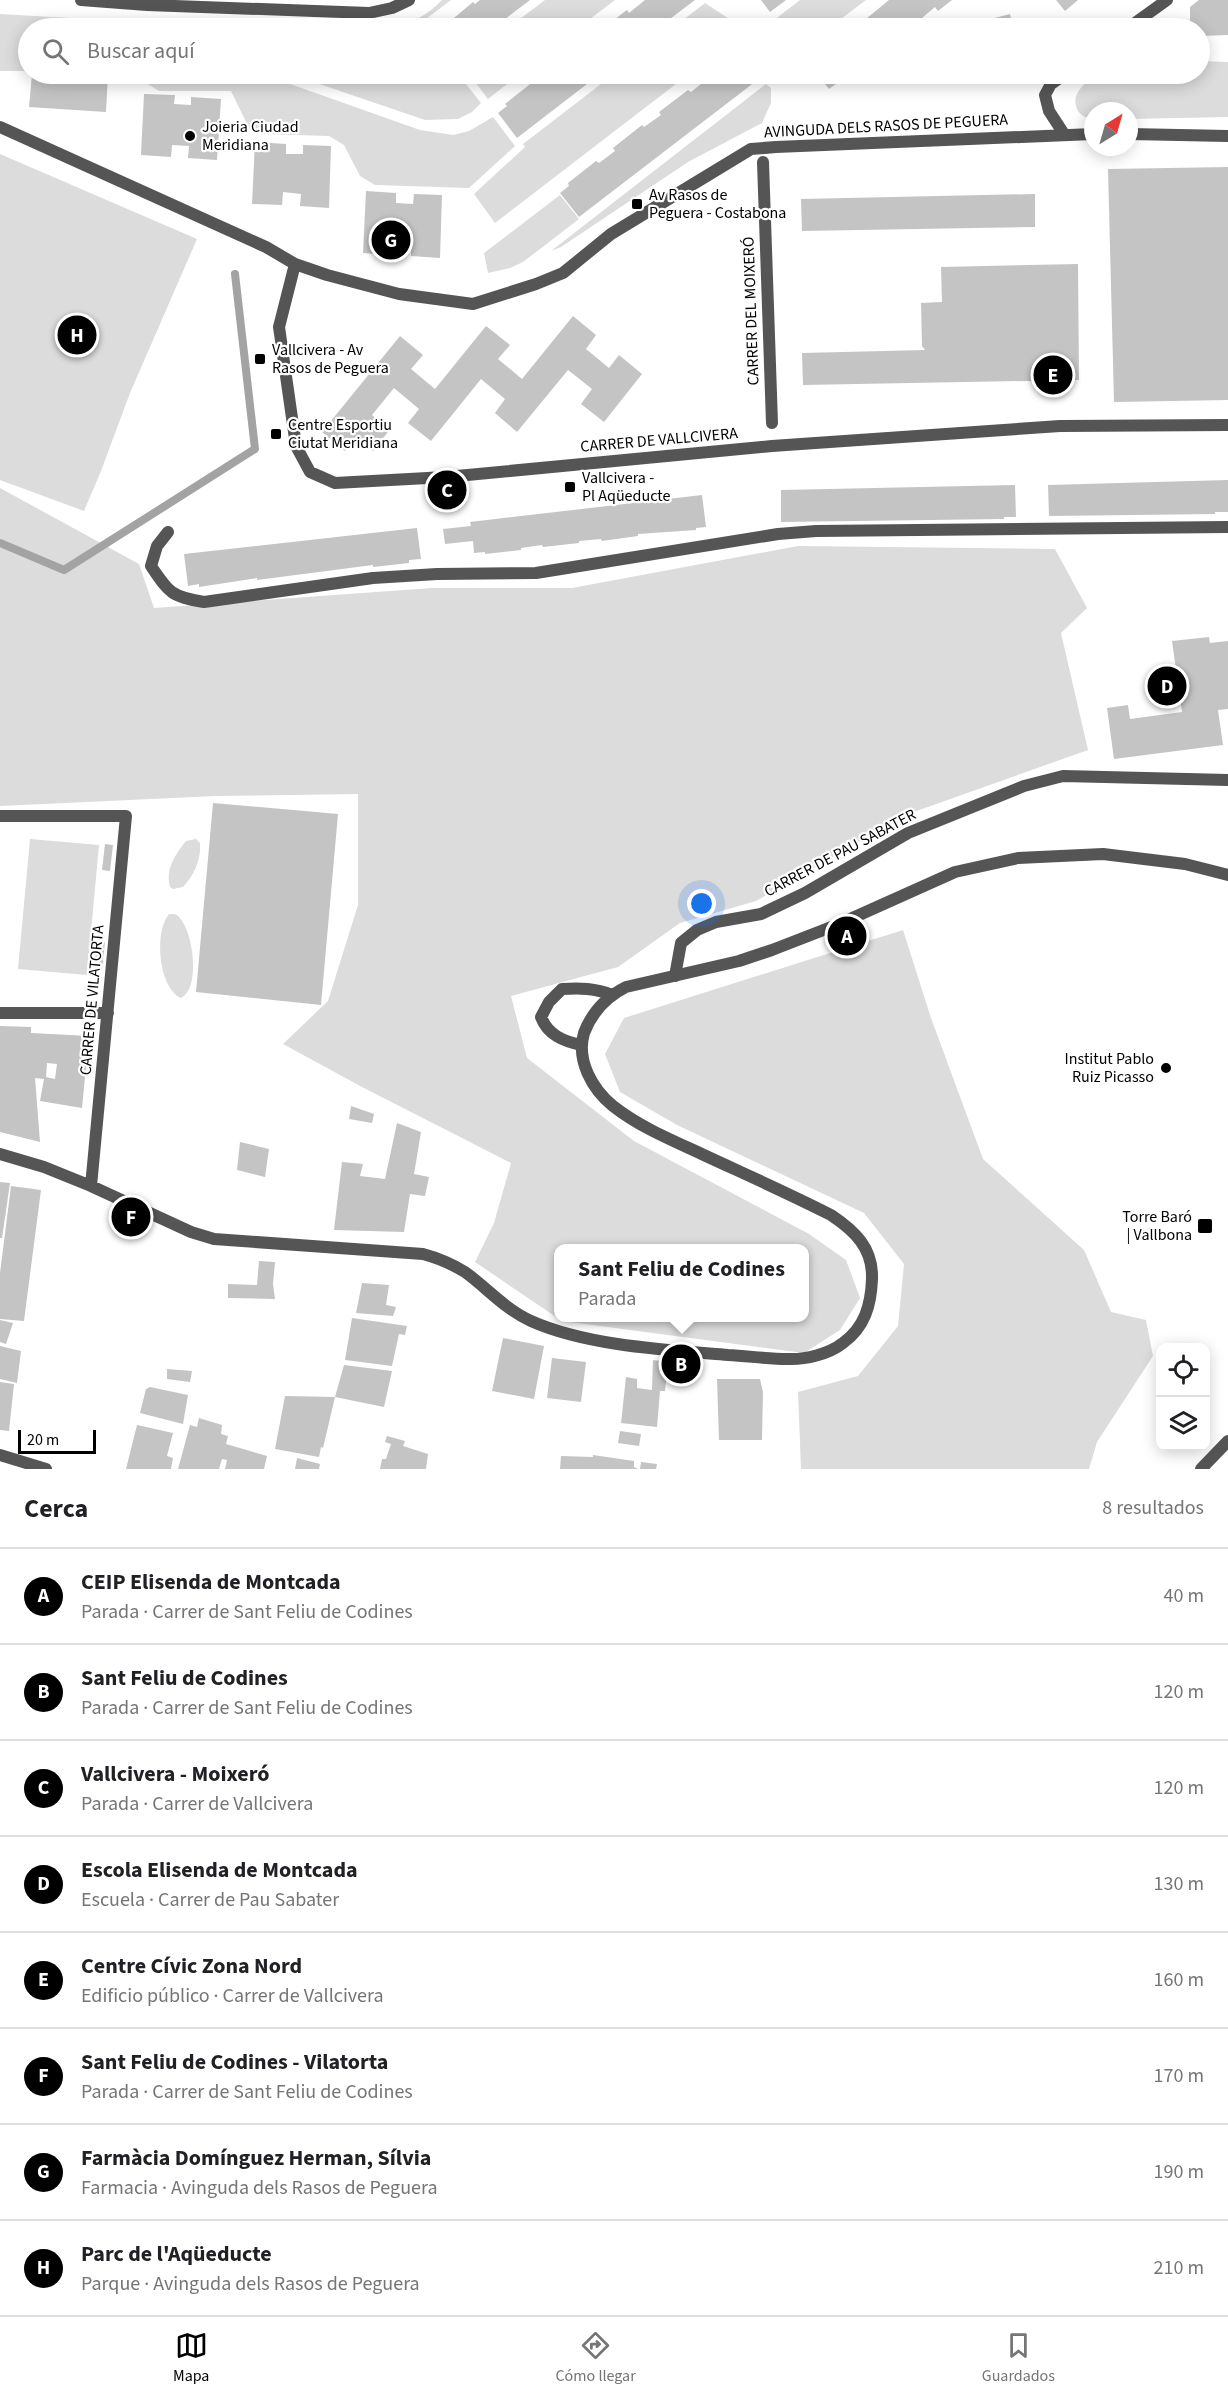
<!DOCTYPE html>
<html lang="es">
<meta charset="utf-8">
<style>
:root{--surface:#fff;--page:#f6f6f6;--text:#202124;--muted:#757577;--line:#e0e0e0;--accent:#000}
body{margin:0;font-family:"Source Sans 3",sans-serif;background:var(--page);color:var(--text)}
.controls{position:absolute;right:18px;bottom:18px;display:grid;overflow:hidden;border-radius:12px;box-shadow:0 3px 15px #0003}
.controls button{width:54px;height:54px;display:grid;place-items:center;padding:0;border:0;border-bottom:2px solid var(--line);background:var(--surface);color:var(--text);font:30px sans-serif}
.compass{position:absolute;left:1084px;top:102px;width:54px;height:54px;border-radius:50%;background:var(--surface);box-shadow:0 3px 15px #0003;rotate:37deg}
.scale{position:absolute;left:18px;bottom:15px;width:78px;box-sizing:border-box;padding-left:6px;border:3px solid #000;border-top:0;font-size:16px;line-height:21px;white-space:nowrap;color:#000;-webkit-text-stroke:4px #fff;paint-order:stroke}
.you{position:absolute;left:702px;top:904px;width:21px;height:21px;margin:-15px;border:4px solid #fff;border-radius:50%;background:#1a73e8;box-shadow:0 0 0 9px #1a73e833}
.badge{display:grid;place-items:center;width:39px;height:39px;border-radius:50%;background:var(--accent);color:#fff;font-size:20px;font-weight:700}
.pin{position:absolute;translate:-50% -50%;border:3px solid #fff;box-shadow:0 2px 6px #0006}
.popup{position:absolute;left:554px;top:1244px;width:255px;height:78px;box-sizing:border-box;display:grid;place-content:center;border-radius:12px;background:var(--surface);filter:drop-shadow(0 2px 4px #0005);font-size:20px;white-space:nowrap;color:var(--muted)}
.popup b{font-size:22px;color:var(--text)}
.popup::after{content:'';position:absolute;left:50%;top:100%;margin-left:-12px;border:12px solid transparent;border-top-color:var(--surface)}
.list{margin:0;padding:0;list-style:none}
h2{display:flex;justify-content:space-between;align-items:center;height:78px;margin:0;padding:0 24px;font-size:26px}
h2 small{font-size:20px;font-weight:400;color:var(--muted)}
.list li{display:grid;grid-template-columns:39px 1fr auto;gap:18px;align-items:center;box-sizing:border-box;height:96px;padding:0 24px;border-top:2px solid var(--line)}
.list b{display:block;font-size:22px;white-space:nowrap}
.list p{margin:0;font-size:20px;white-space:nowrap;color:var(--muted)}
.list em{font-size:20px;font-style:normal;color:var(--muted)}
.icon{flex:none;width:33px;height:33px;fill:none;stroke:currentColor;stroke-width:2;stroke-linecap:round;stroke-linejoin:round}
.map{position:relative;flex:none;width:1228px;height:1469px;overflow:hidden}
.search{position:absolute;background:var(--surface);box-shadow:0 3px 15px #0003;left:18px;right:18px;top:18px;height:66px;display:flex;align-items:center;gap:15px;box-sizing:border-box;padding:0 21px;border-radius:33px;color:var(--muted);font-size:22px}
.sheet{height:846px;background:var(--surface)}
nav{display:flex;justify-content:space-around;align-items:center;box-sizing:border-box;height:84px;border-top:2px solid var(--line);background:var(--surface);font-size:16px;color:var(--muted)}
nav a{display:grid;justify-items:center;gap:3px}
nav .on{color:var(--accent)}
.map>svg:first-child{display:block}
.green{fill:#dcdcdc;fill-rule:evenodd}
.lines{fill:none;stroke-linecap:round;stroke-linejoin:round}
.stream{stroke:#a3a3a3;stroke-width:8}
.building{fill:#c4c4c4;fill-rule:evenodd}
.pedestrian{stroke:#555;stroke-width:12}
.minor{stroke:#555;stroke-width:12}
.poi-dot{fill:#000;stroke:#fff;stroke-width:2}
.labels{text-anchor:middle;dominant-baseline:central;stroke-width:4.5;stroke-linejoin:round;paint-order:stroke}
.street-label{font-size:16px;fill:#000;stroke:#fff}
.poi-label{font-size:16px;fill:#000;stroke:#fff;text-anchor:start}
</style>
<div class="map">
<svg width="1228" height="1469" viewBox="0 0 1228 1469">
<rect width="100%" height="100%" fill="#fff"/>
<path class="green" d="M442 0H451L414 28H392C411 24 429 14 442 0Z
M545 0H615L578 28H508Z
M800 0H866L829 28H780L778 17Z
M705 3 743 28H673Z
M0 14 122 21 136 28H28V71H0Z
M1200 61 1228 62V117L1129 119V111H1093V120C1085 117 1078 115 1076 106 1072 93 1087 80 1098 74 1108 70 1183 74 1200 74Z
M137 74H262L420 130 453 135 469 131 493 117 515 146 469 188 375 185 360 176 344 145 329 136 261 134 254 131 249 128 231 91H159L141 80Z
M290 74H458L481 103 472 112 458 119 425 120Z
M469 74H520L488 99Z
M614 74H689L495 223 474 194 525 147 523 144Z
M766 84 771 88V103L762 123 688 162 561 247 551 251Z
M0 154 197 239 130 393 101 471 84 511 0 480Z
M560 195 579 219 523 262 510 268 488 273 484 253Z
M0 488 139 564 154 608 432 588H572L798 546 1055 549 1087 608 1061 633 1088 750 908 814 756 901 680 923 618 967 511 996 527 1058 634 1141 809 1234 846 1260 860 1298 840 1330 804 1353 562 1321 475 1262 494 1223 511 1163 362 1087 283 1044 328 1001 358 905V794L215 796 0 806ZM558 1248H804V1318H558Z
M30 839 99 845 87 975 18 969Z
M196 839 200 843C201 860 195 874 183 887L173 889 170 887C165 869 175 855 186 841Z
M175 914C193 923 202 988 181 998 158 987 154 932 169 914Z
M903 930 931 1018 983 1159 1084 1250 1111 1312 1146 1320 1153 1356 1097 1442 1089 1469H801L798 1392 858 1376 898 1326 904 1264 864 1213 677 1125 620 1092 605 1054 624 1018Z"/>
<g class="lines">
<path class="stream" d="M0 543 64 570 255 449 235 274"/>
</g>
<path class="building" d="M480 0H530L493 28H442L473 2 475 4Z
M645 0H695L658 28H603L627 10 629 13Z
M761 0H786L770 12Z
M889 0H952L938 11 935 7 910 28H855Z
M1056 0H1078L1065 11Z
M1199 0H1228V35L1200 36V28H1190V7Z
M1010 14 1013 28H965L976 25 975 23Z
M32 74H108L106 112 29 107Z
M549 74H600L517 138 498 113 507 106 505 104 534 81 537 84Z
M709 74H762L764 75 579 217 560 193 569 186 568 183 596 161 599 163 615 151 613 148 642 125 644 127 661 115 659 112 688 90 691 92 707 79 705 77Z
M817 74H856L847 81 844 78 829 89Z
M144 94 175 95 174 104 191 105V97L221 99 217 160 188 158 189 146 172 145 171 157 141 155Z
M255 142 286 144V154H303V145L331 146 329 208 300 206 301 194 283 192 282 205 252 204Z
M1228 167V400L1114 402 1108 169Z
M366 191 396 193V203L413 204 414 194 442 195 440 258 411 256V243L394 242 393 255 363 253Z
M1035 194V227L802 231 801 199Z
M1078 264 1079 380 803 385 802 353 925 350 922 346 921 303 942 302 941 267Z
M573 316 596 335 586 349 609 368 619 355 642 374 604 422 581 404 592 389 568 370 517 432 495 413 505 399 481 379 431 441 408 423 419 409 394 388 372 415 384 425 381 428 388 432 373 451 356 437 345 451 322 432 400 336 423 355 411 369 435 389 486 326 510 345 498 359 522 379Z
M1228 480V512H1215V514L1049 516 1048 485Z
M1015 485 1016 517H1004V519L781 522V490Z
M702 495 706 527 696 528V530L638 534V536L602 541 601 539 579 541V543L543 547 542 545 521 548V550L485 554V552L474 553 473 541 445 544 443 529 471 526 470 522Z
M417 528 421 559 409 560V563L373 567V565L257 580V578L199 587V584L188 586 184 554Z
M1209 637 1210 643 1228 641V709L1218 710 1223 745 1114 759 1107 708 1128 705 1130 719 1182 712 1172 641Z
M213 803 338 814 321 1005 196 992Z
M105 844 113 845 110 871 102 870Z
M97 942H105L102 969 94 968Z
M0 1026 31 1027V1033L89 1036 82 1108 40 1101 44 1079 35 1078 40 1142 0 1132ZM47 1063 57 1064 55 1079 46 1077Z
M351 1106 374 1114 372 1123 349 1119Z
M397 1123 421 1132 414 1174 429 1177 425 1196 410 1194 404 1232 334 1230 342 1162 363 1164 360 1176 385 1179Z
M240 1142 269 1149 265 1177 237 1170Z
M0 1182 10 1183 2 1238H0Z
M11 1186 41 1190 24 1321 0 1319V1273Z
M259 1261 275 1262 273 1284 275 1299 228 1298V1284L257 1285Z
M362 1283 389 1285 386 1305 396 1307 393 1316 356 1313Z
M352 1318 407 1326 405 1335 399 1334 392 1366 345 1360Z
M0 1320 13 1323 6 1344 0 1342Z
M503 1338 544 1346 534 1399 492 1391Z
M0 1346 21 1351 17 1383 0 1379Z
M552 1358 586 1362 581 1402 547 1398Z
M653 1360 668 1362 665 1391H660L657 1427 621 1423 626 1377 637 1379V1388L652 1390Z
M344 1365 392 1371 384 1407 335 1397Z
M167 1369 192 1371 190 1382 167 1379Z
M717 1379H760L763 1392 762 1440H719Z
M0 1382 14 1384 9 1431 0 1430Z
M150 1387 188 1395 183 1424 140 1413 146 1389Z
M285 1396 335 1397 323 1448 321 1447 319 1457 275 1449Z
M199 1418 222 1425 221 1434 228 1436 226 1444 267 1456 264 1469H225L227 1460 222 1459 219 1469H178L190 1425 197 1427Z
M137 1425 173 1433 167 1456 173 1458 171 1469H126Z
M620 1431 641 1434 639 1446 618 1443Z
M387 1436 405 1441 403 1446 428 1454 426 1469H380L382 1459H386L391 1444 385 1442Z
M593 1455 634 1461V1467L638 1469H560L561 1456 593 1457Z
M297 1458 320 1464 319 1469H295Z
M641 1462 657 1464 656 1469H640Z"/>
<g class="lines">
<path class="pedestrian" d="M763 162 772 423
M675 976 681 943 697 930 716 922 761 914 805 893 908 833 1024 786 1063 776 1228 780"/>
<path class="minor" d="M81 0 147 5 369 13 392 8 409 0
M1128 28 1167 0
M0 127 266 247 295 264 327 275 399 294 473 304 536 284 563 273 611 234 751 149 776 147 1093 134
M1064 134 1049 111 1045 95 1051 84 1065 74
M1129 134 1228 136
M295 264 279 327 296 446 310 472 335 483 446 477 772 446 1060 426 1228 425
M168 532 157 546 151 566C169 593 172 597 204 602L373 578 437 574 536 573 778 534 816 531 1228 527
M0 816H126L91 1186
M0 1013H108
M581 1045C563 1041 548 1035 541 1017L549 1002 562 989C580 988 595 988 612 995
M0 1154 44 1167 91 1186 191 1232 214 1239 423 1254C438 1258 452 1264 465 1272 487 1288 506 1310 531 1321 587 1346 667 1350 728 1355 748 1356 768 1359 787 1359 805 1360 829 1354 843 1343 865 1327 871 1305 872 1279 873 1248 855 1231 831 1215 790 1194 747 1175 706 1156 674 1141 641 1128 613 1106 592 1089 576 1060 584 1033 592 1012 606 997 626 987L739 961 772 950 839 924 955 872 1018 858 1103 854 1185 864 1228 875
M0 1455 46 1469
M1201 1469 1228 1441"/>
</g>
<g class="poi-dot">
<circle cx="190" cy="136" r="6"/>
<rect x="631" y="198" width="12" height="12" rx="3"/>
<rect x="254" y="353" width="12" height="12" rx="3"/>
<rect x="270" y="428" width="12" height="12" rx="3"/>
<rect x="564" y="481" width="12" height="12" rx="3"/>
<circle cx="1166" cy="1068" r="6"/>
<rect x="1197" y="1218" width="16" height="16" rx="3"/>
</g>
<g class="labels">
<g class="street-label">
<text transform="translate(886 126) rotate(-3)">AVINGUDA DELS RASOS DE PEGUERA</text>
<text transform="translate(751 311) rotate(-92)">CARRER DEL MOIXERÓ</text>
<text transform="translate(659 440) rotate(-5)">CARRER DE VALLCIVERA</text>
<text transform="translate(840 853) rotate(-28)">CARRER DE PAU SABATER</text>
<text transform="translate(92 1000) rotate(-85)">CARRER DE VILATORTA</text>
</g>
<g class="poi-label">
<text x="202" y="127">Joieria Ciudad<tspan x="202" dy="18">Meridiana</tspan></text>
<text x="649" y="195">Av Rasos de<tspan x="649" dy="18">Peguera - Costabona</tspan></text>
<text x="272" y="350">Vallcivera - Av<tspan x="272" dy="18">Rasos de Peguera</tspan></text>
<text x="288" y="425">Centre Esportiu<tspan x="288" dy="18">Ciutat Meridiana</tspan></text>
<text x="582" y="478">Vallcivera -<tspan x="582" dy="18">Pl Aqüeducte</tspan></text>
<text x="1154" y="1059" text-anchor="end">Institut Pablo<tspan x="1154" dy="18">Ruiz Picasso</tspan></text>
<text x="1192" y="1217" text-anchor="end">Torre Baró<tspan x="1192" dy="18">| Vallbona</tspan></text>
</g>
</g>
</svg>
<div class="controls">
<button><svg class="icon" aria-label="locate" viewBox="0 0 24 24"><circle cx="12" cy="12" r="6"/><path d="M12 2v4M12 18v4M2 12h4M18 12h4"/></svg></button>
<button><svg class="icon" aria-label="layers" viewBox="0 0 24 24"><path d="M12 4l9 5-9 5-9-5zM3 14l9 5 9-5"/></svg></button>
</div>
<svg class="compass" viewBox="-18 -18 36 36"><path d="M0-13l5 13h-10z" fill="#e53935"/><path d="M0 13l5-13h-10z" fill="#757577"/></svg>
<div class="scale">20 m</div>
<div class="you"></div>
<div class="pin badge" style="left:847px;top:936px">A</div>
<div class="pin badge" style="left:681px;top:1364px">B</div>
<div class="popup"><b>Sant Feliu de Codines</b>Parada</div>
<div class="pin badge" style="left:447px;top:490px">C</div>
<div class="pin badge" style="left:1167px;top:686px">D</div>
<div class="pin badge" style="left:1053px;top:375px">E</div>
<div class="pin badge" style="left:131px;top:1217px">F</div>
<div class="pin badge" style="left:391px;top:240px">G</div>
<div class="pin badge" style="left:77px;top:335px">H</div>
<div class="search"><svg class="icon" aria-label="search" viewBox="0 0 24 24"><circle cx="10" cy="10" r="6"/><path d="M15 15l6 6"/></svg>Buscar aquí</div>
</div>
<section class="sheet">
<h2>Cerca<small>8 resultados</small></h2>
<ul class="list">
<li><span class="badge">A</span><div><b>CEIP Elisenda de Montcada</b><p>Parada · Carrer de Sant Feliu de Codines</p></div><em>40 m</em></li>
<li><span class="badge">B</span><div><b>Sant Feliu de Codines</b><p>Parada · Carrer de Sant Feliu de Codines</p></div><em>120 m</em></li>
<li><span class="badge">C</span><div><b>Vallcivera - Moixeró</b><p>Parada · Carrer de Vallcivera</p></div><em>120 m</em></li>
<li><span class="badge">D</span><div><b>Escola Elisenda de Montcada</b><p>Escuela · Carrer de Pau Sabater</p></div><em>130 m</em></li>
<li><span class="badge">E</span><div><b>Centre Cívic Zona Nord</b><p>Edificio público · Carrer de Vallcivera</p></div><em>160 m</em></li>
<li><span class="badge">F</span><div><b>Sant Feliu de Codines - Vilatorta</b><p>Parada · Carrer de Sant Feliu de Codines</p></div><em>170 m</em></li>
<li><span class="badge">G</span><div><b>Farmàcia Domínguez Herman, Sílvia</b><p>Farmacia · Avinguda dels Rasos de Peguera</p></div><em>190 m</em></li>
<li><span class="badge">H</span><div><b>Parc de l'Aqüeducte</b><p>Parque · Avinguda dels Rasos de Peguera</p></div><em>210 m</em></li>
</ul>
</section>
<nav>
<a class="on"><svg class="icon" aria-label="map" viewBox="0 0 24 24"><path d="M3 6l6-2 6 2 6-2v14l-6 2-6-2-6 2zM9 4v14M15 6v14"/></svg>Mapa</a>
<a><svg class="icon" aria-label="directions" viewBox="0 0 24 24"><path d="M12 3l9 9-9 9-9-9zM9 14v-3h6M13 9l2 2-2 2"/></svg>Cómo llegar</a>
<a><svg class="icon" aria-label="saved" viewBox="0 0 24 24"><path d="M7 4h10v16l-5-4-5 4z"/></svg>Guardados</a>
</nav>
